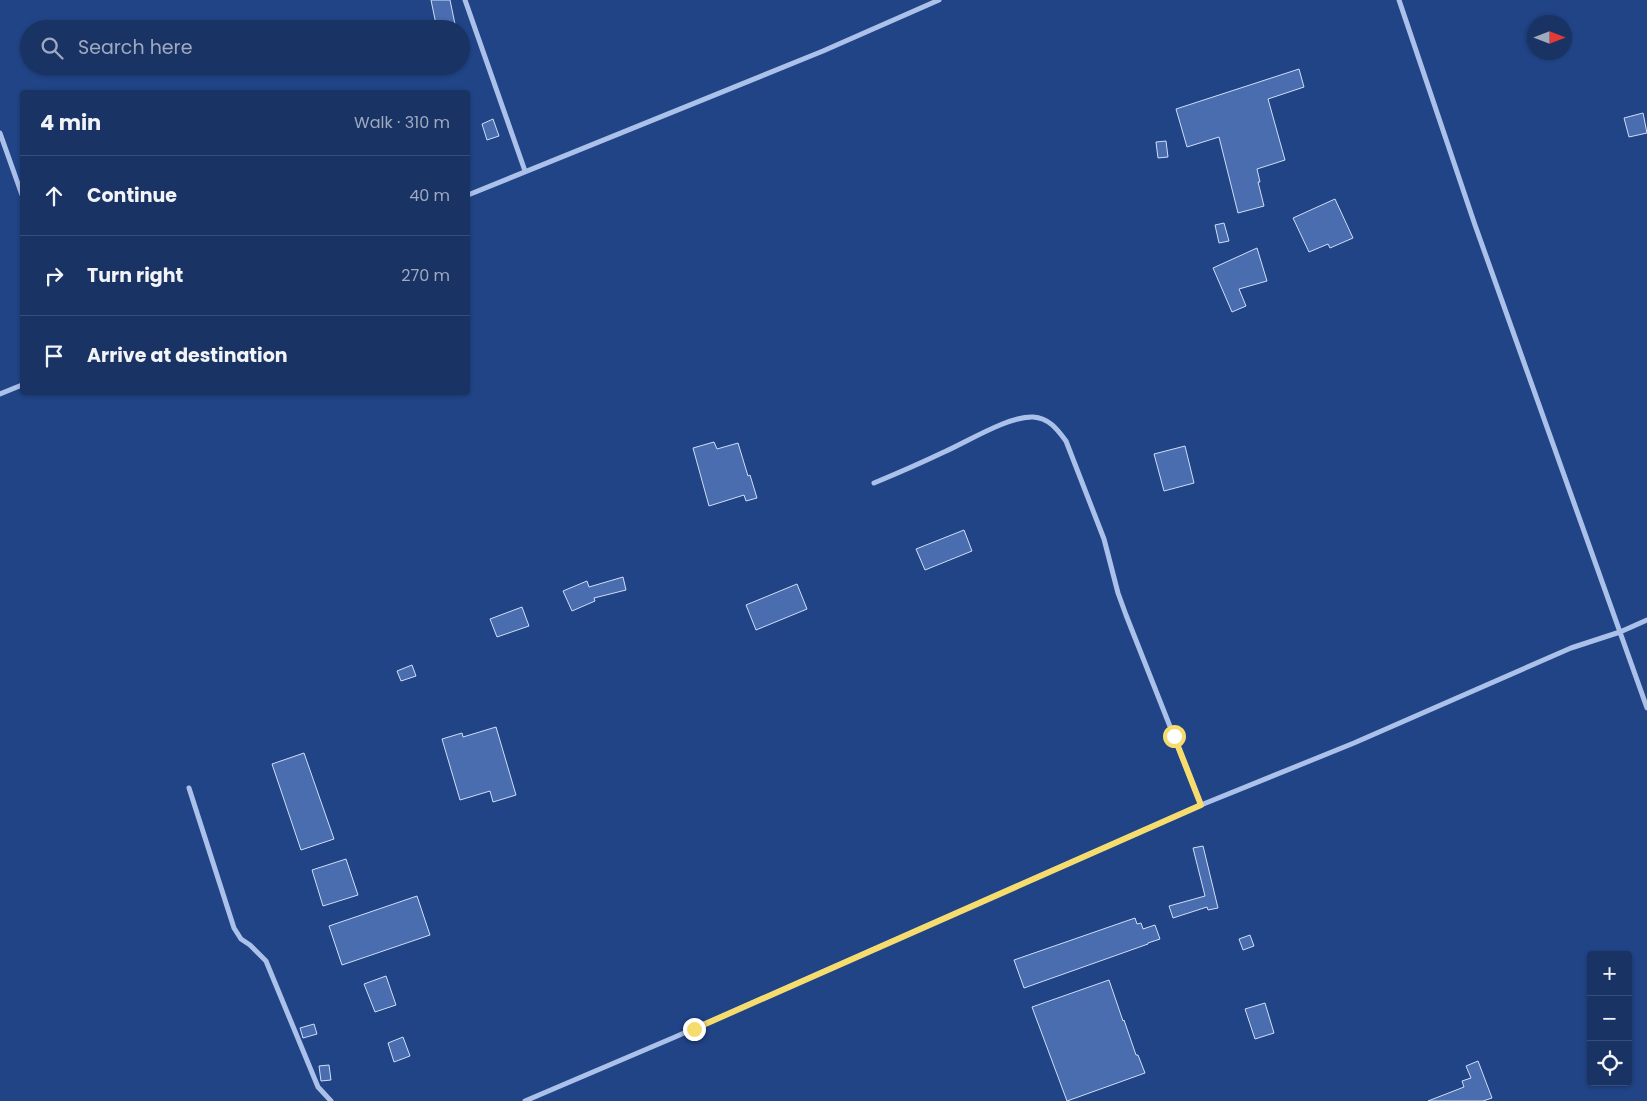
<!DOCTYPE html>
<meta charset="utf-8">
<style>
:root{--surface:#193365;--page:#263f6e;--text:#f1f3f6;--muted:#9faabf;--line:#374e79}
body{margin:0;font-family:Poppins,sans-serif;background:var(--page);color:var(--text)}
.controls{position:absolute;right:15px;bottom:15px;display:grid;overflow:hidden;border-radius:5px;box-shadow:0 1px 4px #0004}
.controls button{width:45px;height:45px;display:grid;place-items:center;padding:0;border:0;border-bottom:1px solid var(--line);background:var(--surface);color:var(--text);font:25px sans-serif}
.compass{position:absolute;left:1527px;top:15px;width:45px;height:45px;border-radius:50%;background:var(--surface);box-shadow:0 1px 4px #0004;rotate:90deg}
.stop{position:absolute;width:15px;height:15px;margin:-11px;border:4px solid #f6dc6d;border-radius:50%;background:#fff}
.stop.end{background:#f6dc6d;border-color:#fff;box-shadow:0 1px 5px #0008}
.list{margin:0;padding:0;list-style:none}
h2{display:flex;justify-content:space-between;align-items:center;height:65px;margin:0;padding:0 20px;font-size:21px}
h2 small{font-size:16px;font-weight:400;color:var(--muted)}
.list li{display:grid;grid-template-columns:32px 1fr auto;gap:15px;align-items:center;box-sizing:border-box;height:80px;padding:0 20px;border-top:1px solid var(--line)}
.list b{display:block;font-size:19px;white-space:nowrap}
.list em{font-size:16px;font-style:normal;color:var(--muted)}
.icon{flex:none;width:28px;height:28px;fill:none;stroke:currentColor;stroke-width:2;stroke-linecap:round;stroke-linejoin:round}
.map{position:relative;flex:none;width:1647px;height:1101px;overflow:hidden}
.search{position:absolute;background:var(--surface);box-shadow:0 1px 4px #0004;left:20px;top:20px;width:450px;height:55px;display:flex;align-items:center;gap:12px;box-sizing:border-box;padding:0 18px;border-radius:28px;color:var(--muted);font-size:19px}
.panel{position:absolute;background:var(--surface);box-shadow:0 1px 4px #0004;left:20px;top:90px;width:450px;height:305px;border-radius:5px}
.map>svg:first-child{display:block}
.building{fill:#4a6daf;stroke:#d0def7}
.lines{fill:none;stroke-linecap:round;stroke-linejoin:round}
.street{stroke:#abc1ea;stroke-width:5}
.route{stroke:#f6dc6d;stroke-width:6}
</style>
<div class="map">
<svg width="1647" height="1101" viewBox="0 0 1647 1101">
<rect width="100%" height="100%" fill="#214487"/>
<path class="building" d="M431 0H450L456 29H437Z
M1299 69 1304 87 1268 99 1285 160 1257 169 1260 182H1258L1264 206 1238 213 1219 137 1187 147 1176 109Z
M1643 113 1647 133 1629 137 1624 118Z
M493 119 499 136 487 140 482 124Z
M1166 141 1168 157 1158 158 1156 142Z
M1335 199 1353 238 1330 248 1328 244 1309 252 1293 218Z
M1224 223 1229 241 1219 243 1215 225Z
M1257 248 1267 281 1239 289 1246 306 1232 312 1213 268Z
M714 442 717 449 738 443 748 476 750 475 757 498 746 501 744 495 709 506 693 448Z
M1185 446 1194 483 1164 491 1154 454Z
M964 530 972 551 925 570 916 549Z
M623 577 626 590 594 598 595 601 572 611 563 591 587 581 589 587Z
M797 584 807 609 756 630 746 605Z
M522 607 529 626 497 637 490 619Z
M412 665 416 676 401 681 397 671Z
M496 727 516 795 493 802 490 791 460 800 442 739 462 733 463 737Z
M304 753 334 839 301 850 272 764Z
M1203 846 1218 908 1208 910 1207 907 1173 918 1169 906 1205 896 1193 848Z
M346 859 358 895 323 906 312 870Z
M417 896 430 935 342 965 329 926Z
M1135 918 1137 924 1141 923 1143 929 1155 925 1160 939 1148 943V944L1024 988 1014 960Z
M1250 935 1254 946 1243 950 1239 939Z
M386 976 396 1005 375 1012 364 984Z
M1109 980 1123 1021 1124 1020 1136 1055H1138L1145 1073 1067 1101 1032 1007Z
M1265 1003 1274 1033 1255 1039 1245 1009Z
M314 1024 317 1034 303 1038 300 1028Z
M403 1037 410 1056 394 1062 388 1043Z
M1478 1061 1492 1098 1483 1101H1428L1464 1087 1462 1081 1471 1078 1466 1066Z
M329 1065 331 1080 321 1081 319 1066Z"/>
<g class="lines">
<path class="street" d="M465 0 525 171
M1399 0 1475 225 1647 708
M0 133 22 195
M468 195 823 51 939 0
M0 394 22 385
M874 483C898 473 921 463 944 452 967 442 1008 416 1033 417 1049 418 1057 429 1066 441L1104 539 1118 593 1126 615 1201 805
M189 788 234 928 241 939 250 945 266 961 318 1087 331 1101
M525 1101 675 1037 1201 805 1354 743 1571 648 1620 632 1647 620"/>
</g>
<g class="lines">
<path class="route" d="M694 1029 1201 805 1174 736"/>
</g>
</svg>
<div class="controls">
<button>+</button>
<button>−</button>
<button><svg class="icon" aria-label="locate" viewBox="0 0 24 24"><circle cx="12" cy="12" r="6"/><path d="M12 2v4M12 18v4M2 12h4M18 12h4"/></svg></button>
</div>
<svg class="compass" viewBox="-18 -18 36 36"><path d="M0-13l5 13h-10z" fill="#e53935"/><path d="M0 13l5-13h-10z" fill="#9faabf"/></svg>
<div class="stop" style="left:1174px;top:736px"></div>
<div class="stop end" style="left:694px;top:1029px"></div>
<div class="search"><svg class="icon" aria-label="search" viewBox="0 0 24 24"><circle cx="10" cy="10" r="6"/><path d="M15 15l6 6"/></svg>Search here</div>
<section class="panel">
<h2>4 min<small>Walk · 310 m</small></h2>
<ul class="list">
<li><svg class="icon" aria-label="ahead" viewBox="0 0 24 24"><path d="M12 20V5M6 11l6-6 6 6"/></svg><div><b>Continue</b></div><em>40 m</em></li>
<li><svg class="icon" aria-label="right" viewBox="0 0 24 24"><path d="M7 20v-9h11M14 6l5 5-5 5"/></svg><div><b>Turn right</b></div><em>270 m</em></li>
<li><svg class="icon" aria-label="arrive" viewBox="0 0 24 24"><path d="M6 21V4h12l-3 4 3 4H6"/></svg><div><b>Arrive at destination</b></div></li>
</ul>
</section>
</div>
